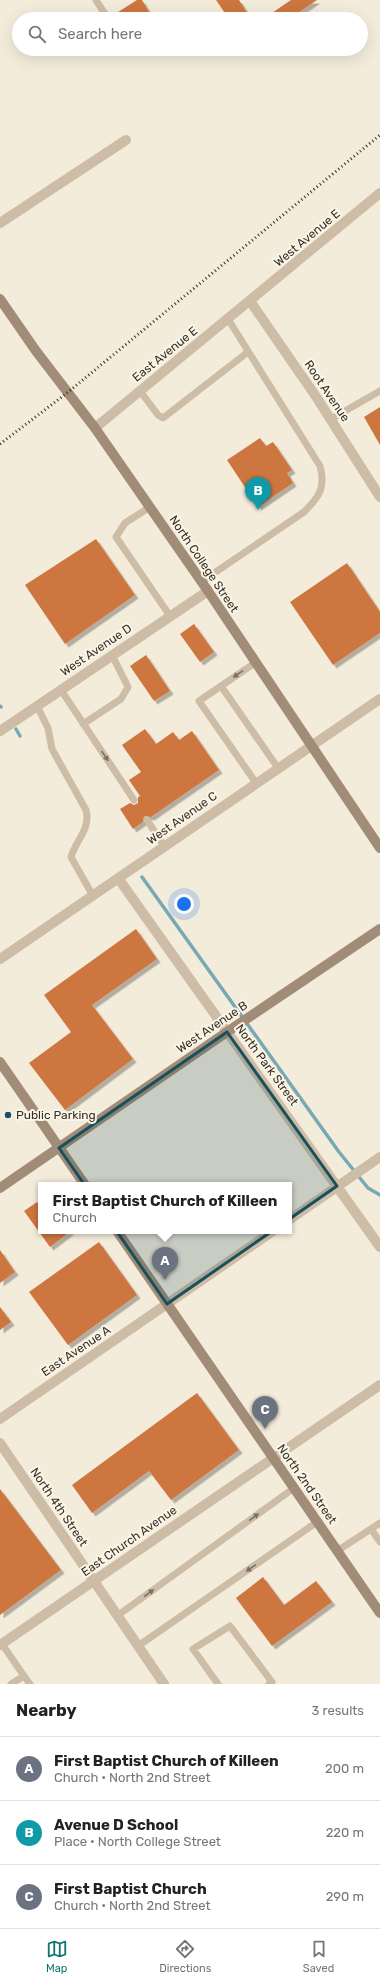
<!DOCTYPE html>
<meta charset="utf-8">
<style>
:root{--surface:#fff;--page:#f2f2f2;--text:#222;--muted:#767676;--line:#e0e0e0;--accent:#0f766e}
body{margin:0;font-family:Rubik,sans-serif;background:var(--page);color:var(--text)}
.you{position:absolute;left:184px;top:904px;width:14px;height:14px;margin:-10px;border:3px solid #fff;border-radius:50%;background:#1a73e8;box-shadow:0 0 0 6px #1a73e833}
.badge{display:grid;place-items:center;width:26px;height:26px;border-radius:50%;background:var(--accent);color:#fff;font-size:13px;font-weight:700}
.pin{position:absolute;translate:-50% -33px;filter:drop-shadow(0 1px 2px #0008)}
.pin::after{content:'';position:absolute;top:21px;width:14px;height:12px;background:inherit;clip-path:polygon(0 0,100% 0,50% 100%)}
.popup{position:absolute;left:38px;top:1182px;width:254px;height:52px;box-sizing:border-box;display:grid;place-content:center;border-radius:0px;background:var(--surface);filter:drop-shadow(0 1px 3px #0005);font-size:13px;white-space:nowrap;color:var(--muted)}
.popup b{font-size:15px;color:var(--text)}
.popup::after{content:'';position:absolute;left:50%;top:100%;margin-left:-8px;border:8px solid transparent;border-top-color:var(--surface)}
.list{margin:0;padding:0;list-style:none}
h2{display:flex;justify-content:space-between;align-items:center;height:52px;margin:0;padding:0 16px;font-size:17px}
h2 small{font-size:13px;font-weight:400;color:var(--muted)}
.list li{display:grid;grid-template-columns:26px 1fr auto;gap:12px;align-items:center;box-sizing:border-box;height:64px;padding:0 16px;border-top:1px solid var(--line)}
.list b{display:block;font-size:15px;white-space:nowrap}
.list p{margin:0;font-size:13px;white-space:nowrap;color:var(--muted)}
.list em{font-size:13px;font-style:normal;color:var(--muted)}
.icon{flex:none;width:22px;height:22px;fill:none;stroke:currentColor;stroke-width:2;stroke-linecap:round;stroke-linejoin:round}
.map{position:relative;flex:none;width:380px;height:1684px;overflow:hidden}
.search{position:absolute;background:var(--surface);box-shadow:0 4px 16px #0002;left:12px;right:12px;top:12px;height:44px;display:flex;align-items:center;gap:10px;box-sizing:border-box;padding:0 14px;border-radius:22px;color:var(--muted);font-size:15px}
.sheet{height:244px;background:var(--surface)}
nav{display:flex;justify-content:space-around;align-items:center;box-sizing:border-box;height:56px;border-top:1px solid var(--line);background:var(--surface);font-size:11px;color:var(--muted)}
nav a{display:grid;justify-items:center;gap:2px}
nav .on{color:var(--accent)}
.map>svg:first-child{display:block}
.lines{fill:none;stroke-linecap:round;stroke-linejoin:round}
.stream{stroke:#78a8b3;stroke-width:3.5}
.building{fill:#ce763f;filter:url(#shadow)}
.lane{stroke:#cdbda6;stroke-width:7}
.street{stroke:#cdbda6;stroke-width:10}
.secondary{stroke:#a18c77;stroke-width:10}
.rail{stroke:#382f27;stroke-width:3;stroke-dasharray:1 3;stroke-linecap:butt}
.oneway{fill:#7b6f60}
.marked{fill:#1a4f5d;fill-opacity:0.2;stroke:#1a4f5d;stroke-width:3;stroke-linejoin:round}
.poi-dot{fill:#1a4f5d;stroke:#fbf5e8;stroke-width:1.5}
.labels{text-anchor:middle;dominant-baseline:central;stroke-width:4;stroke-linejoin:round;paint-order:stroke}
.street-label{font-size:12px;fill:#382f27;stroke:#fbf5e8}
.poi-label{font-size:12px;fill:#382f27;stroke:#fbf5e8;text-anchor:start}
</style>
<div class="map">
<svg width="380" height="1684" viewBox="0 0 380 1684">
<defs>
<filter id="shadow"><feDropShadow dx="3.5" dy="3.5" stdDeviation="0" flood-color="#0004"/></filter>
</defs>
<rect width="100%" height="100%" fill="#f4ecdb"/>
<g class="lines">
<path class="stream" d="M0 706 1 707
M16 729 20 736
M142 877 339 1152 368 1188 380 1195"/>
</g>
<path class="building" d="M137 0H142L149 12 138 19H107Z
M216 0H239L251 19H229Z
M291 0H317L289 19H263Z
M380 407V445L364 417Z
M260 438 266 446 273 442 292 470 287 473 293 483 258 507 227 460Z
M96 539 135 595 65 644 25 585Z
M347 563 380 612V633L333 665 290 602Z
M194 624 214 652 200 662 180 634Z
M146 655 170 691 154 701 130 666Z
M145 729 156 744 173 732 179 740 192 731 219 770 151 817 144 816 143 822 133 829 120 809 130 803 134 805 138 803V797L140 796 129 780 141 772 122 745Z
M136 929 157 959 92 1005 133 1059 65 1110 29 1063 71 1032 44 995Z
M37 1202 41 1207V1231H71L50 1247 24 1211Z
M99 1242 137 1295 68 1345 29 1292Z
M0 1250 15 1272 0 1283Z
M0 1307 11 1322 0 1330Z
M197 1393 239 1450 171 1500 149 1471 92 1513 72 1485Z
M0 1489 61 1570 0 1615Z
M263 1577 284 1605 316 1581 332 1602 272 1646 236 1598Z"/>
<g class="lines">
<path class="lane" d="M96 0 105 14
M140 391 158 415 163 418 248 352
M331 419 380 391
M150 507 125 523 116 537 170 616
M201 582 304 512C319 497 326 488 320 466L228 319
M255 663 199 701 256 783
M221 686 278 768
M61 690 134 800
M37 706 48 728 52 749 86 810C91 829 76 840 71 857L93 896
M83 724 121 699 128 687 112 655
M147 820 164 846
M371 1529 380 1542
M337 1551 380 1523
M117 1616 294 1488
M2 1644 24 1676 11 1684
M138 1646 317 1522
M24 1676 30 1684
M218 1684 193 1649 230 1626 272 1682 269 1684"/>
<path class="street" d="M0 223 126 140
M250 301 317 398 380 497
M95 428 380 193
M0 731 208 591
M118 878 380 1247
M0 959 380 699
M289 1220 380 1157
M0 1419 273 1231
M0 1443 164 1684
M0 1645 380 1385"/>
<path class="secondary" d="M0 299 36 351 95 428 208 591 380 848
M0 1062 85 1185
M0 1188 227 1032 380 929
M117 1231 380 1613"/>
<path class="rail" d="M0 444 67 393 380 135"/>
</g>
<defs><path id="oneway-solid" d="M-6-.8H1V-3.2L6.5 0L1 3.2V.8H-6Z"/></defs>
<g class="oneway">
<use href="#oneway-solid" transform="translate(238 674) rotate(145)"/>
<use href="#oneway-solid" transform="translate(105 756) rotate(56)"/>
<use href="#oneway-solid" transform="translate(254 1517) rotate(-36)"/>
<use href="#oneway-solid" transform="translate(251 1568) rotate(145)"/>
<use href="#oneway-solid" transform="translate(149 1593) rotate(-36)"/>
</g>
<path class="marked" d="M227 1032 337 1186 167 1304 59 1148Z"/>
<circle class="poi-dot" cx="8" cy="1115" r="4"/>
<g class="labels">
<g class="street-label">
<text transform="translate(307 238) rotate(-40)">West Avenue E</text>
<text transform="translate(165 354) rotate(-39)">East Avenue E</text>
<text transform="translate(327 391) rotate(56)">Root Avenue</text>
<text transform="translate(204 564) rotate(56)">North College Street</text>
<text transform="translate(96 650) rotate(-34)">West Avenue D</text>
<text transform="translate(182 818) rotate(-35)">West Avenue C</text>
<text transform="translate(212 1027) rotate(-34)">West Avenue B</text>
<text transform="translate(267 1065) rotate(54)">North Park Street</text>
<text transform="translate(76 1351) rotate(-34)">East Avenue A</text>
<text transform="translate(307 1484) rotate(55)">North 2nd Street</text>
<text transform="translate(59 1507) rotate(56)">North 4th Street</text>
<text transform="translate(129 1541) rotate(-35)">East Church Avenue</text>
</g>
<g class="poi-label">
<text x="16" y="1115">Public Parking</text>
</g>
</g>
</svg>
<div class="you"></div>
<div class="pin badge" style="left:165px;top:1280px;background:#6b7280">A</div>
<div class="popup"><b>First Baptist Church of Killeen</b>Church</div>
<div class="pin badge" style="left:258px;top:510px;background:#0f9aa8">B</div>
<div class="pin badge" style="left:265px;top:1429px;background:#6b7280">C</div>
<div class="search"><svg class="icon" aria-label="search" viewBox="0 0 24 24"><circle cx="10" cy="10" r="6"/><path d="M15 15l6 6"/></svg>Search here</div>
</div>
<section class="sheet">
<h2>Nearby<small>3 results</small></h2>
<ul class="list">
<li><span class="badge" style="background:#6b7280">A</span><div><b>First Baptist Church of Killeen</b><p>Church · North 2nd Street</p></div><em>200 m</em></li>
<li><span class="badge" style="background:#0f9aa8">B</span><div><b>Avenue D School</b><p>Place · North College Street</p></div><em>220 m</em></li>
<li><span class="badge" style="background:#6b7280">C</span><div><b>First Baptist Church</b><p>Church · North 2nd Street</p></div><em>290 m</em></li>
</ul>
</section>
<nav>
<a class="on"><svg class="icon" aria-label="map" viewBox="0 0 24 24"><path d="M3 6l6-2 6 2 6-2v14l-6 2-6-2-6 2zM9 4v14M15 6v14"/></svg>Map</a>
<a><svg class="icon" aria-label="directions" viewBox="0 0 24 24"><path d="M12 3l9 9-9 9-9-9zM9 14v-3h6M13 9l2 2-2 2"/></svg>Directions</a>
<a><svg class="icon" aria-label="saved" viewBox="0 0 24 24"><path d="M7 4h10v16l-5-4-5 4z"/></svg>Saved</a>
</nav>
